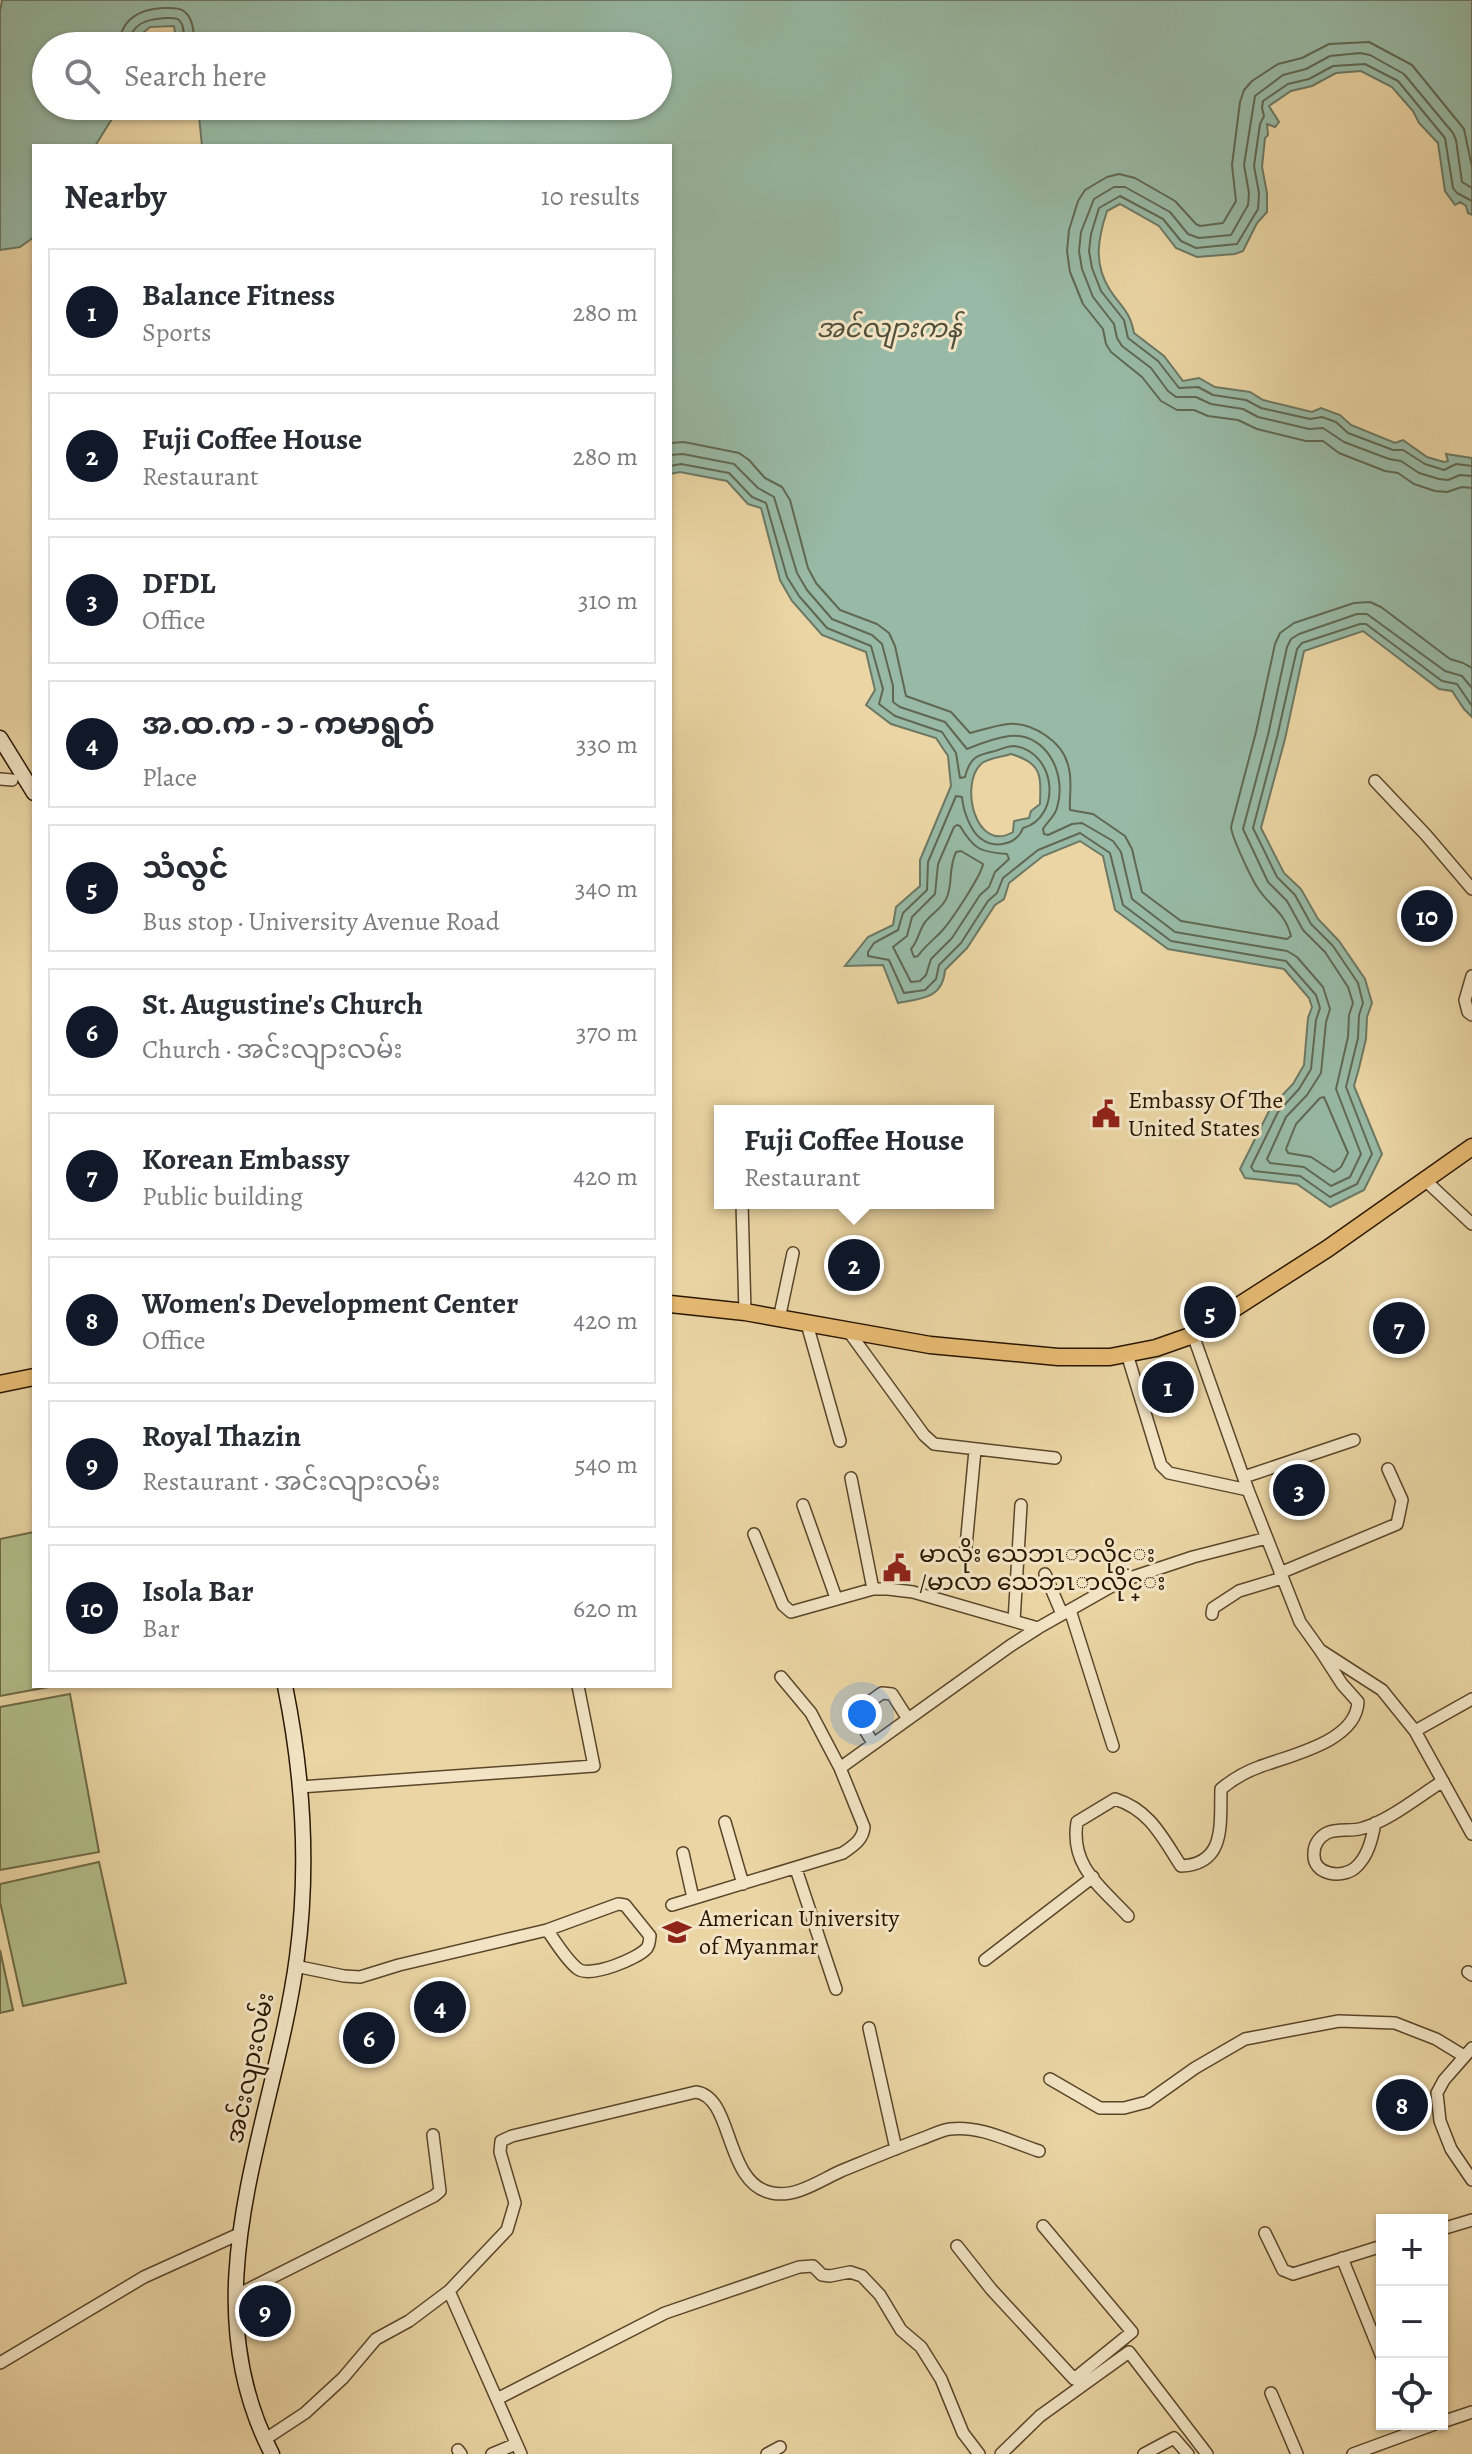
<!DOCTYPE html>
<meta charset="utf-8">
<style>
:root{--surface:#fff;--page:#f7f7f7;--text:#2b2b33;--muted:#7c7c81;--line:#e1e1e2;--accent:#111827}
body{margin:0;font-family:Alegreya,"Noto Sans Myanmar",serif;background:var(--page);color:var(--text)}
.controls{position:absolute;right:24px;bottom:24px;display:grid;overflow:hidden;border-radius:0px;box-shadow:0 2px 6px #0004}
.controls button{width:72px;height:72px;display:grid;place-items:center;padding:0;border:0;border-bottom:2px solid var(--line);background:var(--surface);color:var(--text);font:40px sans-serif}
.you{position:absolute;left:862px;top:1714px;width:28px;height:28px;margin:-20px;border:6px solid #fff;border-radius:50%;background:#1a73e8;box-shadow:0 0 0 12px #1a73e833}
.badge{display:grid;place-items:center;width:52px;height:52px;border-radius:50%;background:var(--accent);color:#fff;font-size:26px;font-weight:700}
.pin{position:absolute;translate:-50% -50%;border:4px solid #fff;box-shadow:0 2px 8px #0006}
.popup{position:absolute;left:714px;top:1105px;width:280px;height:104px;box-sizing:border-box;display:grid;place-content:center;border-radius:0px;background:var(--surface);filter:drop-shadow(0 2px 6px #0005);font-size:26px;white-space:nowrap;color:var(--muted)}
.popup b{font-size:30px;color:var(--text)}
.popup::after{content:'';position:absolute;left:50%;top:100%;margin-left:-16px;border:16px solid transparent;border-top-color:var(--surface)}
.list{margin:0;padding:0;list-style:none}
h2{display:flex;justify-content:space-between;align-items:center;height:104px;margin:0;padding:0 32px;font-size:34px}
h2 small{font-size:26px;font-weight:400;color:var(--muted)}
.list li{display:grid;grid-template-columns:52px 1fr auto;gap:24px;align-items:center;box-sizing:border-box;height:128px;margin:0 16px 16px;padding:0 16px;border:2px solid var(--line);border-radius:0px}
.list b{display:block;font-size:30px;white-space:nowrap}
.list p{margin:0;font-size:26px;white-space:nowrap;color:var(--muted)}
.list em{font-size:26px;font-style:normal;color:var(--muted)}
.icon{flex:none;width:44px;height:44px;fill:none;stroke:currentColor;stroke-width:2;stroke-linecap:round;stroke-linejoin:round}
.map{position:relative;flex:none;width:1472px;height:2454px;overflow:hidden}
.search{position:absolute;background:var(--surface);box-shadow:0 2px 6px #0004;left:32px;top:32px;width:640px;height:88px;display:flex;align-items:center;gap:20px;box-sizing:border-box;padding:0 28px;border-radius:44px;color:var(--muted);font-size:30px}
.panel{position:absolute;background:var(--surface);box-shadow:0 2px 6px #0004;left:32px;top:144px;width:640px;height:1544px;border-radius:0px}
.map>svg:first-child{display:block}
.green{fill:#b2be8a;stroke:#6e6a45;stroke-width:2}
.water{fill:#98b9a5;stroke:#6c7863;stroke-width:2;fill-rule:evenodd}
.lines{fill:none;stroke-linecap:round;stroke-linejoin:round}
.shore{stroke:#606852;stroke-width:2}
.minor-casing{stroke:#5a4629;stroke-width:14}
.secondary-casing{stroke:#291600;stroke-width:17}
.primary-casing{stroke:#291600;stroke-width:19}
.minor{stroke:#f2e4c4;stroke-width:11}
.secondary{stroke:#f2e4c4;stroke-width:14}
.primary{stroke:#e6ba72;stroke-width:16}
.labels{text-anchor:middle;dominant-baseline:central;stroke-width:6;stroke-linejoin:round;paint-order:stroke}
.poi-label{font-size:24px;fill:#291600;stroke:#f2e4c4;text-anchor:start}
.street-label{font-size:24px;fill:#291600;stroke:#f2e4c4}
.water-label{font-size:26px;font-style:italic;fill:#504f3a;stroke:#f2e4c4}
</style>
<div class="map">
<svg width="1472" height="2454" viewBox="0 0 1472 2454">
<rect width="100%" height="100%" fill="#ebd5a4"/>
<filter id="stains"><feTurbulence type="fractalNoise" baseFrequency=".0025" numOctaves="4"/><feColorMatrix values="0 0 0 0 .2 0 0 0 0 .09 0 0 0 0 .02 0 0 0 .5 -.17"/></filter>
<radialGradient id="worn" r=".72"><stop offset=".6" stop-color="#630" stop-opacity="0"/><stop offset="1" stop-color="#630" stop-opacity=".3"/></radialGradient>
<path class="green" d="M34 1532V1686H54L0 1696V1539Z
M70 1694 99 1852 0 1870V1707Z
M99 1862 126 1983 23 2006 0 1902V1884Z
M0 1950 13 2010 0 2013Z"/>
<path class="water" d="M2 0H1472V215L1468 213 1466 206 1460 202 1455 205 1445 191 1438 143 1419 123 1413 111 1392 87 1361 71 1336 73 1312 86 1291 91 1269 106 1279 122 1275 127 1267 124 1268 135 1265 138 1262 167 1267 193V212L1257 223 1243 251 1235 254 1197 257 1176 248 1159 226 1120 204 1107 211C1098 238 1093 264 1110 290 1121 307 1130 311 1134 333L1164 356 1183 381 1199 378 1215 387 1250 392 1263 400 1312 412 1321 408 1340 415 1351 425 1395 443 1403 440 1427 457 1444 462 1448 461 1446 454 1472 458V717L1464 709 1452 691 1439 689 1363 631 1304 651 1285 739 1261 828 1284 873 1301 889 1318 919 1339 941 1365 979 1372 1003 1367 1017 1366 1039 1359 1068 1354 1086 1382 1154 1364 1190 1330 1207 1297 1184 1245 1178 1240 1169 1271 1107 1293 1084 1304 1065 1308 1018 1312 1007 1309 998 1284 969 1168 949 1115 910 1103 856 1080 841 1043 856 1009 883 1004 899 995 905 967 948 945 970C943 998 922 999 898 1003L883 965 845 966 868 937 893 925 896 907 920 886V860L951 786 948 756 936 738 891 724 866 705 875 690 866 652 822 635 792 601 780 580 761 508 748 504 727 481 680 472 670 474V146H202L198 106H658V46H177L174 26 150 27 137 38 136 46H46V106H120L95 146H34V237L20 247 0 250V12ZM1011 754C1042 763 1041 775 1040 804L1031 811 1029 818 1014 821 1013 832C976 854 959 785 981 764 987 758 1002 757 1011 754Z"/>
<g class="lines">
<path class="shore" d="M119 46C120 20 139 9 163 8 172 8 181 7 187 14 194 22 194 36 194 46
M129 46C130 23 147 19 166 18 171 18 175 17 179 20 185 25 184 39 184 46
M1472 167 1464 129 1412 65 1369 42 1329 44 1302 58 1278 64 1252 81 1244 90 1240 102 1232 165 1236 201 1223 223 1200 226 1196 224 1175 201 1135 178 1119 174 1107 177 1085 190 1078 201 1069 230 1067 251 1070 272 1083 304 1103 329 1106 344 1111 352 1142 377 1161 401 1177 410H1194L1208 416 1238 420 1257 429 1306 441H1323L1339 453 1385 471 1398 473 1414 484 1435 491 1447 492 1462 487 1472 488
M1472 188 1462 182 1456 140 1453 133 1404 74 1370 55 1360 53 1330 56 1306 69 1283 75 1255 96 1244 165 1249 193 1248 205 1231 235 1199 238 1188 234 1170 212 1125 187H1114L1094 199 1081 232 1079 251 1082 269 1093 297 1114 324 1117 338 1122 346 1151 368 1168 391 1176 397H1196L1211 404 1243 409 1258 417 1309 429 1323 428 1344 442 1389 459 1401 461 1419 473 1439 479 1448 480 1460 475 1472 476
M1472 201 1457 193 1453 188 1445 138 1398 81 1365 64 1333 66 1309 79 1288 84 1263 101 1262 108 1264 116 1260 124 1254 166 1259 193 1258 209 1237 244 1196 248 1181 241 1163 219 1120 196 1099 208 1091 234 1089 251 1092 268 1101 291 1124 320 1128 338 1158 361 1179 388 1198 387 1213 395 1246 400 1261 408 1310 419 1322 417 1336 422 1348 433 1393 450H1403L1425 464 1444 470 1456 464 1472 466
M670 443 684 442 739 453 749 460 765 478 782 487 790 500 808 568 816 583 840 610 877 624 889 633 895 646 906 696 951 712 970 733C982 730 997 725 1008 724 1032 722 1062 741 1068 765 1073 780 1069 795 1070 810L1093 814 1125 836 1132 849 1142 892 1181 921 1287 939 1291 936C1285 913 1272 908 1259 890 1252 880 1232 838 1231 827L1256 732 1275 644 1280 633 1294 623 1354 603 1370 602 1381 607 1450 659 1463 663 1472 668
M670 455 683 454 734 464 758 488 774 497 797 573 807 590 832 619 872 635 882 644 893 686V702L900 707 945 722 967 749C979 744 995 738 1009 736 1048 732 1067 776 1057 808 1055 816 1047 822 1043 829L1044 834 1048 835 1072 824 1082 823 1113 841 1121 852 1132 899 1175 932 1287 951 1297 957 1323 987 1330 1009 1326 1022 1321 1073 1307 1095 1286 1117 1267 1159 1270 1163 1304 1167 1331 1186 1350 1177 1361 1154 1336 1089 1348 1037 1349 1015 1353 1003 1348 987 1325 952 1303 930 1287 901 1268 882 1243 829 1268 735 1287 647 1291 639 1299 634 1357 614H1367L1445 671 1462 676 1472 688
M670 466 681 464 729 473 752 497 766 503 787 577 799 596 827 628 871 646 883 689 879 704 895 716 942 732 956 753 960 778 965 777C970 757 977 755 995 751 1002 749 1007 746 1014 746 1057 752 1062 817 1023 828 1017 844 995 850 980 838 970 830 963 810 962 797L956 796 928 862 927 890 903 913 898 930 874 943 868 952V956L889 960 904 993 925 990 936 979 939 965 961 943 988 901 997 893 1003 878 1038 850 1080 833 1110 853 1123 905 1171 941 1286 961 1316 995 1320 1008 1316 1020 1311 1069 1299 1089 1278 1112 1251 1167 1254 1171 1300 1176 1330 1197 1357 1184 1372 1154 1346 1087 1358 1038 1359 1015 1363 1003 1358 983 1333 946 1311 924 1295 895 1277 877 1253 828 1277 737 1297 649 1302 643 1360 624H1366L1442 681 1457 684 1472 706
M957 825 960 826C974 850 981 852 1007 854L1009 859 995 872 989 887 980 895 952 938 931 959 926 975 920 981 911 982 893 947 907 936 912 917 935 894 938 864 954 827Z
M961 851 983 864C981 876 950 923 940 933 932 941 924 947 918 956L914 957 911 949C919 940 919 929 926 921 933 912 943 908 947 897 953 882 948 870 956 852Z
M1324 1097 1348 1153 1341 1167 1334 1172 1311 1157 1288 1153 1286 1149 1296 1124 1320 1098Z"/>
<defs>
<path id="minor" d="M0 779 12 780
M1375 781 1426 835 1472 889
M1472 976 1465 1000 1468 1012 1472 1015
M1426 1181 1472 1224
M742 1203 745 1312
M779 1319 793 1253
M807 1324 840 1441
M849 1332 924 1435 934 1444 1055 1458
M1193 1335 1248 1490 1300 1622 1320 1650 1382 1690 1415 1731 1472 1834
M1127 1354 1161 1465 1169 1473 1248 1490
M1244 1477 1354 1440
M851 1478 873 1589
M803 1505 836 1598
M754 1534 783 1605 791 1612 873 1589H888L913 1592 1038 1628
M965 1557 975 1450
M1280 1573 1397 1524 1402 1500 1388 1469
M1045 1574 1062 1614
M1070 1610 1113 1746
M1212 1614 1213 1608 1239 1591 1282 1578
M1014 1621 1021 1505
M1415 1731 1472 1699
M873 1743 859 1720 861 1708 882 1693 892 1694 908 1719
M840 1768 1010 1646 1038 1628 1121 1581 1193 1557 1267 1538
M300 1787 594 1766 578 1686
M725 1822 743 1884
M1375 1823C1372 1839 1368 1857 1355 1868 1342 1879 1312 1875 1314 1853 1314 1845 1319 1837 1327 1833 1338 1828 1352 1832 1363 1828 1390 1820 1419 1796 1443 1781
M683 1853 693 1898
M796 1869 836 1989
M672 1905 843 1853C853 1846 863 1840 864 1827L840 1768 811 1713 781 1677
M1128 1916C1100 1886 1070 1866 1077 1822L1115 1799C1150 1810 1162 1837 1181 1866 1226 1864 1220 1825 1221 1789 1233 1779 1245 1772 1259 1767 1290 1755 1356 1742 1358 1702L1342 1684 1320 1650
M985 1960 1093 1877
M295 1966 344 1976 360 1977 399 1965 547 1930 618 1904 625 1905 650 1936C649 1942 650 1943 647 1948 638 1959 590 1978 578 1969 566 1960 556 1942 547 1930
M1468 1972 1472 1975
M869 2028 896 2149
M1472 2048 1444 2080 1437 2093 1440 2121 1451 2149 1472 2180
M1050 2079 1100 2108H1124L1147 2102 1195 2068 1245 2039 1339 2021 1395 2023 1436 2039 1464 2056
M1442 2229 1472 2220
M1265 2233 1283 2270 1293 2274 1382 2246
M957 2246 991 2289 1074 2379 1132 2332 1043 2226
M1342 2258 1382 2357
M449 2291 521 2454
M235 2296 434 2196 440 2191 433 2135
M0 2363 144 2277 239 2234
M1271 2393 1297 2454
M497 2399 665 2313 799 2267 813 2266 822 2275 830 2276 850 2272 862 2276 880 2295 901 2330 921 2347 941 2379 963 2433 979 2454
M1442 2422 1472 2412
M264 2440 305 2413 343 2378 376 2339 409 2321 449 2291 507 2230 515 2203 500 2152 501 2141 512 2136 696 2092C734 2097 724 2184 772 2193 796 2198 821 2180 841 2171 868 2160 894 2149 921 2139 930 2136 941 2130 950 2129 980 2125 1011 2142 1039 2151
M458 2450 461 2454
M492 2454 516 2444
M767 2454 780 2447
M1001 2454 1040 2416 1129 2352 1207 2454
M1144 2454 1174 2438 1188 2454
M1353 2454 1435 2424"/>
<path id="secondary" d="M0 738 34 793
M272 2454C187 2291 275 2123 297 1957 309 1867 303 1775 285 1686"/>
<path id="primary" d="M670 1304 745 1312 930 1345 1058 1357H1110L1156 1348 1193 1335 1327 1249 1472 1147
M0 1384 34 1377"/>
</defs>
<use href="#minor" class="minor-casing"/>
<use href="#secondary" class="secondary-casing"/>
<use href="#primary" class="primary-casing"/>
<use href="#minor" class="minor"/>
<use href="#secondary" class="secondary"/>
<use href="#primary" class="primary"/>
</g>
<defs>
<symbol id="civic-bare" viewBox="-9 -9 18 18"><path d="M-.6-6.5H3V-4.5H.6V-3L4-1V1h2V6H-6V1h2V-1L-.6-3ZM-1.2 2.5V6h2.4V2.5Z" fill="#8f2418" stroke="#f2e4c4" stroke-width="2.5" paint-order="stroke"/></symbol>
<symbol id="university-bare" viewBox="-9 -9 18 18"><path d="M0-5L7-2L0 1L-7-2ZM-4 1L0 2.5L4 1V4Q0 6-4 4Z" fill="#8f2418" stroke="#f2e4c4" stroke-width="2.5" paint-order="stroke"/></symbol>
</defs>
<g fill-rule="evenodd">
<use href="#civic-bare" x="1086" y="1094" width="40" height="40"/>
<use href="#civic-bare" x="877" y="1548" width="40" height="40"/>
<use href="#university-bare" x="657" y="1912" width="40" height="40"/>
</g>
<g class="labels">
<g class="poi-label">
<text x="1128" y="1100">Embassy Of The<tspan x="1128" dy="28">United States</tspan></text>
<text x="919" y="1554">မာလိုး သေဘၤာလိုင္း<tspan x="919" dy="28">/မာလာ သေဘၤာလိုင္း</tspan></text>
<text x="699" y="1918">American University<tspan x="699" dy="28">of Myanmar</tspan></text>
</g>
<g class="street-label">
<text transform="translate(250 2068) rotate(-78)">အင်းလျားလမ်း</text>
</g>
<g class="water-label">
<text x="889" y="328">အင်လျားကန်</text>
</g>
</g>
<rect width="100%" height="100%" filter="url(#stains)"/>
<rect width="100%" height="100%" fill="url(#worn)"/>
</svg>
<div class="controls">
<button>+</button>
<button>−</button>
<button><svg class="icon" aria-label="locate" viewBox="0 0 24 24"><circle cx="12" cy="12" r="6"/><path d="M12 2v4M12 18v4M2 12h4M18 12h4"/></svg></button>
</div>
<div class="you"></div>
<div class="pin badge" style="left:1168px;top:1387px">1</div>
<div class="pin badge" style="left:854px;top:1265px">2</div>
<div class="popup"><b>Fuji Coffee House</b>Restaurant</div>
<div class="pin badge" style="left:1299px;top:1490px">3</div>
<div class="pin badge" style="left:440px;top:2007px">4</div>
<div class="pin badge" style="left:1210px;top:1312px">5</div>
<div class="pin badge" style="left:369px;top:2038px">6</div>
<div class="pin badge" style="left:1399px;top:1328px">7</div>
<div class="pin badge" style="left:1402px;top:2105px">8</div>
<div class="pin badge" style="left:265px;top:2311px">9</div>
<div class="pin badge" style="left:1427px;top:916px">10</div>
<div class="search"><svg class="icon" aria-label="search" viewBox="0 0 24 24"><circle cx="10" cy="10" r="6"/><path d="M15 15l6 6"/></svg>Search here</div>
<section class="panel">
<h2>Nearby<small>10 results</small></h2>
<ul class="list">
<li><span class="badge">1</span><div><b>Balance Fitness</b><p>Sports</p></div><em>280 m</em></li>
<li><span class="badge">2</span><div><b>Fuji Coffee House</b><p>Restaurant</p></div><em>280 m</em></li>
<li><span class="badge">3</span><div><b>DFDL</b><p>Office</p></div><em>310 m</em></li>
<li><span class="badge">4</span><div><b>အ.ထ.က - ၁ - ကမာရွတ်</b><p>Place</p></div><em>330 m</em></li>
<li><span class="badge">5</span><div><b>သံလွင်</b><p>Bus stop · University Avenue Road</p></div><em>340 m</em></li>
<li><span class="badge">6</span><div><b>St. Augustine's Church</b><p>Church · အင်းလျားလမ်း</p></div><em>370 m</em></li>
<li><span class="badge">7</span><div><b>Korean Embassy</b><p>Public building</p></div><em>420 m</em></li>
<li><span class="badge">8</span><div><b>Women's Development Center</b><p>Office</p></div><em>420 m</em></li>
<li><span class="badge">9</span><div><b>Royal Thazin</b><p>Restaurant · အင်းလျားလမ်း</p></div><em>540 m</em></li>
<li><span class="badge">10</span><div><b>Isola Bar</b><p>Bar</p></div><em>620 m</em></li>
</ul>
</section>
</div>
